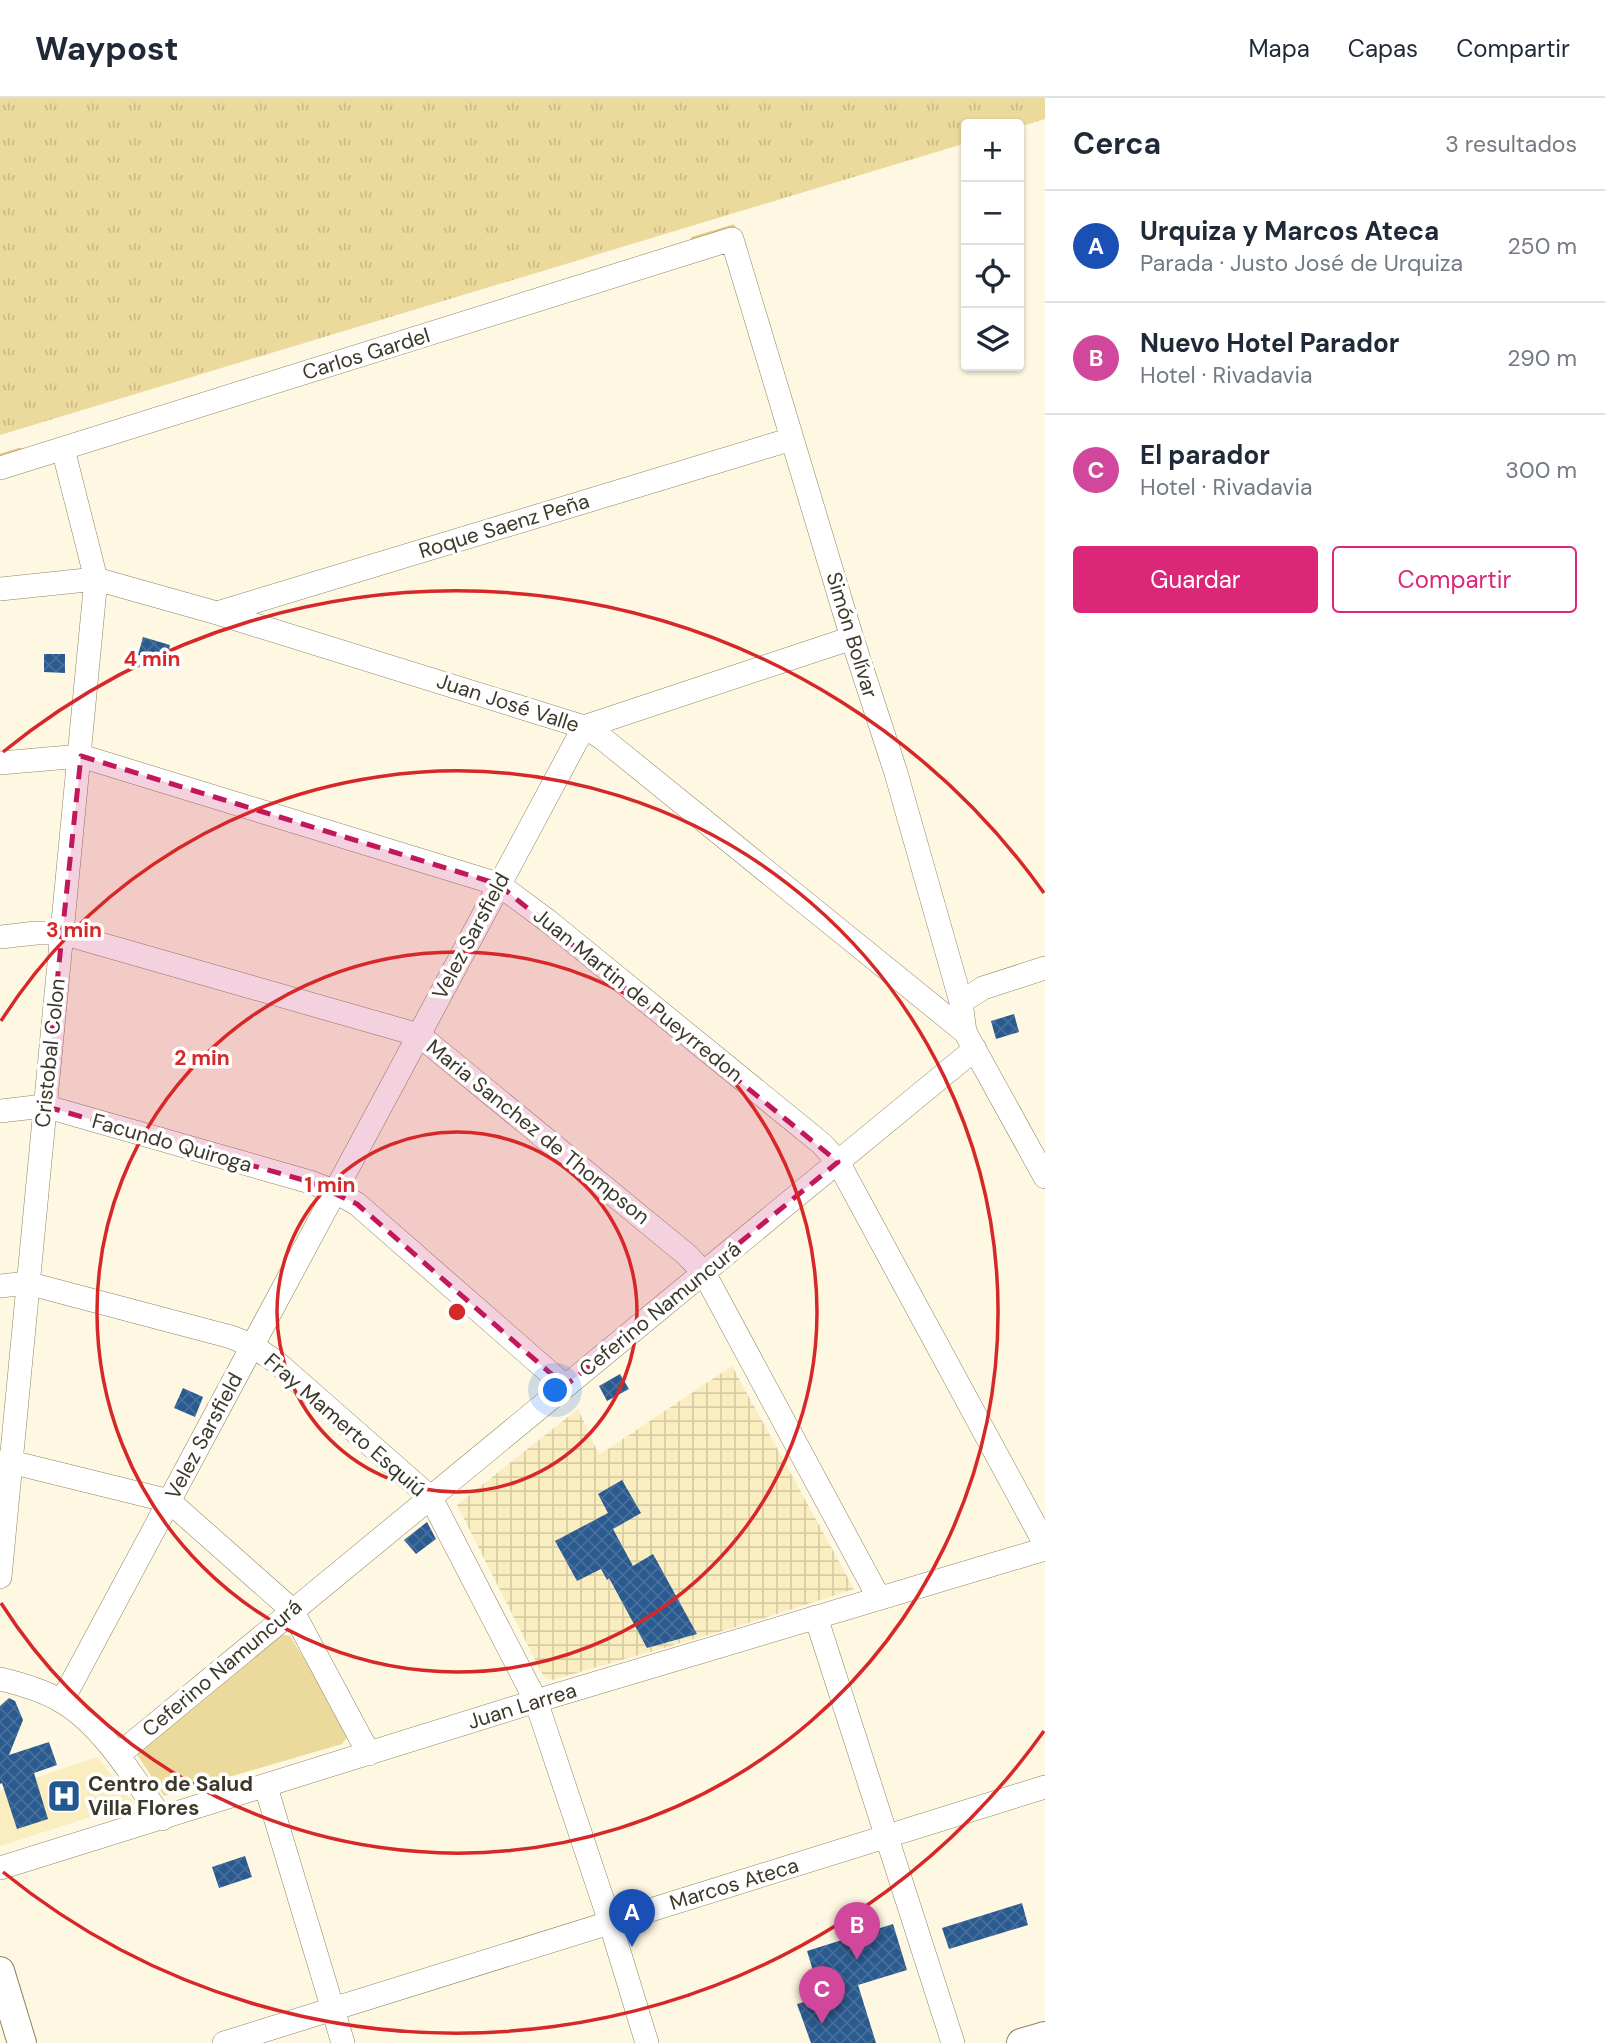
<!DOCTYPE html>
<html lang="es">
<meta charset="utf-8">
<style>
:root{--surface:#fff;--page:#f2f2f3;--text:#1f2937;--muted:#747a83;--line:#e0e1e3;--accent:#db2777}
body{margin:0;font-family:"DM Sans",sans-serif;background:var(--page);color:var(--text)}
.controls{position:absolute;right:21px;top:21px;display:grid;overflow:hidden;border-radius:7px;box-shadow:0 2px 5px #0004}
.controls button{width:63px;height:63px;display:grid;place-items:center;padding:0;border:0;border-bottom:2px solid var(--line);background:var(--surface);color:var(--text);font:35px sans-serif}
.you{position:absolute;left:556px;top:1293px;width:24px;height:24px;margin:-18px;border:5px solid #fff;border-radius:50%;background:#1a73e8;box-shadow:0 0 0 10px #1a73e833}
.badge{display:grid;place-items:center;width:46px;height:46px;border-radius:50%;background:var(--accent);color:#fff;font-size:23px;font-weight:700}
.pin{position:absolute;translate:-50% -58px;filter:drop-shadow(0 2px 4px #0008)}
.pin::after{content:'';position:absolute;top:37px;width:24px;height:21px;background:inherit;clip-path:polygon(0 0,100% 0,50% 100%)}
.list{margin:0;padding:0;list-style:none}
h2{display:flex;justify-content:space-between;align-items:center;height:91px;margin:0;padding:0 28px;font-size:30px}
h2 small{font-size:23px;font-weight:400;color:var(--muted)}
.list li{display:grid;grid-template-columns:46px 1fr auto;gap:21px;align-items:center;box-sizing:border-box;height:112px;padding:0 28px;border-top:2px solid var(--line)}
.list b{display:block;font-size:26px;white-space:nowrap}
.list p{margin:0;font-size:23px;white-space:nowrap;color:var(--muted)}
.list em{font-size:23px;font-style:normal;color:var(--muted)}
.actions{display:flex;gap:14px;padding:21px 28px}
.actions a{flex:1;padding:16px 0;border:2px solid var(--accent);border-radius:7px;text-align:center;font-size:24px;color:var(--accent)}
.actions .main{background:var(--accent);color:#fff}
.icon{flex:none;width:38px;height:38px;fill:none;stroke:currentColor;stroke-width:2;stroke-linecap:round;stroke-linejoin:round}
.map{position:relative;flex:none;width:1045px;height:1945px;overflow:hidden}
header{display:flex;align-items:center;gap:42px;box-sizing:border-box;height:98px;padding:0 35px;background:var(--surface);border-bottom:2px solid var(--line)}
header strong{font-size:33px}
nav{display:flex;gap:38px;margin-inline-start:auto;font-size:24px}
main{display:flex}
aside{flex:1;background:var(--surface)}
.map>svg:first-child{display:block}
.built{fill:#faedc0}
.industrial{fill:url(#industrial-grid)}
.grass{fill:url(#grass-tufts)}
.park{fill:#ecd99c}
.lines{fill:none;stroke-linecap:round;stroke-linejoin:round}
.stream{stroke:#e3cb7b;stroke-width:4.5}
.building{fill:url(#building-cross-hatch)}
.minor-casing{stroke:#8e8463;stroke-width:24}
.major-casing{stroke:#8e8463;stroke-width:30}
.minor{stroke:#fff;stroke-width:23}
.major{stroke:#fff;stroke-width:28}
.marked{fill:#c2185b;fill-opacity:0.2;stroke:#c2185b;stroke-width:5;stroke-dasharray:14 9;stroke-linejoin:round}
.ring{fill:none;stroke:#d62828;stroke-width:3.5}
.labels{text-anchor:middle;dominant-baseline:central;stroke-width:7;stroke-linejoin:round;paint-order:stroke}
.street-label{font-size:21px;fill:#3d392a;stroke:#fff}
.poi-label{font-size:21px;font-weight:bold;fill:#3d392a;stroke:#fff;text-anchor:start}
.centre{fill:#d62828;stroke:#fff;stroke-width:3.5}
.ring-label{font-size:21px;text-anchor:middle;font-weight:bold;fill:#d62828;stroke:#fff;stroke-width:7;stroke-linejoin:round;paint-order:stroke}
</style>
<header>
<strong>Waypost</strong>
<nav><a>Mapa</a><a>Capas</a><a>Compartir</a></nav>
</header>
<main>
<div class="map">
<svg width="1045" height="1945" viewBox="0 0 1045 1945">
<defs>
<pattern id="industrial-grid" width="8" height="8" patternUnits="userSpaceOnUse" patternTransform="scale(1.75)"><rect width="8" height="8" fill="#faedc0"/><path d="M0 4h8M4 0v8" fill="none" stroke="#d7cca5"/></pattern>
<pattern id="grass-tufts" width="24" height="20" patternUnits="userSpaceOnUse" patternTransform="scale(1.75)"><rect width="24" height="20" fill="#ecd99c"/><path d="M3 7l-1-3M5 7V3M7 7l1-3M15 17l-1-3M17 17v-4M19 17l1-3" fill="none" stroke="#cbbb87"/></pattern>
<pattern id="building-cross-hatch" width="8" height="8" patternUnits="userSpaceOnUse" patternTransform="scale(1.75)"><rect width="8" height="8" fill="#295a90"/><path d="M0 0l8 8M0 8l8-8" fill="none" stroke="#486f99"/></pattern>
</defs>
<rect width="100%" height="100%" fill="#fef7e1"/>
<path class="built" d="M97 1659 134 1705 0 1748V1692Z"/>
<path class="industrial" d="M732 1268 854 1491 736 1529 552 1582 544 1579 457 1407 578 1311 599 1357Z"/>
<path class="grass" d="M0 0H1045V21L1019 29V26H966V45L0 337Z"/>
<path class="park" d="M281 1536 290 1538 350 1635 342 1646 164 1698 135 1653Z"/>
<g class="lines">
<path class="stream" d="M693 141 733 129
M0 358 20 352"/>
</g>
<path class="building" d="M143 539 170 547 166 564 138 557Z
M44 556H65V575L44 574Z
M1014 916 1019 934 996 941 991 923Z
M620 1276 629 1291 607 1303 599 1288Z
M183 1290 203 1299 195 1319 174 1310Z
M622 1382 641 1415 613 1431 633 1468 653 1456 697 1536 647 1550 609 1480 607 1482 601 1471 577 1483 555 1443 608 1415 598 1396Z
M427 1424 436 1441 416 1456 404 1442Z
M9 1600 15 1603 23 1622 9 1657 49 1644 57 1667 34 1675 48 1721 17 1731 2 1685 0 1686V1608Z
M245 1758 252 1779 219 1790 212 1769Z
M1022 1805 1028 1827 949 1851 942 1830Z
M893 1826 907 1872 858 1887 876 1945H811L797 1906 821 1899 807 1853Z"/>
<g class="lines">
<defs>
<path id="minor" d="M0 370 732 141 852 540 896 675 961 904 965 934
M0 491 96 481 217 515 584 629 602 640 965 934 1045 1079
M217 515 792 341
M0 665 81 658 498 786 548 823 822 1046 838 1064 1045 1446
M0 839 36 835H62L419 937 687 1157 704 1175 879 1500
M961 904 983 890 1045 870
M0 1013 44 1008 310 1084 336 1094 357 1106 565 1288
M0 1188 27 1185 231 1239 251 1247 275 1263 431 1400 536 1603 610 1824 647 1945
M0 1364H11L169 1403 292 1512 369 1656
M0 1479 96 481 63 351
M816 1519 953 1945
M0 1581C21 1586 42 1592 61 1603 102 1626 136 1683 162 1721
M62 1603 584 629 852 540
M118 1657 975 951
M266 1689 343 1945
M0 1770 536 1603 1045 1451
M224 1945 1045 1689"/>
<path id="major" d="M0 1873 22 1945
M1021 1945 1045 1938"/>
</defs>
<use href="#minor" class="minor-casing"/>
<use href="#major" class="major-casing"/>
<use href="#minor" class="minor"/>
<use href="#major" class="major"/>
</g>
<path class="marked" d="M81 658 498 786 838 1064 565 1288 357 1106 310 1084 44 1008Z"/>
<g class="ring">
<circle cx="457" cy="1214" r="180"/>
<circle cx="457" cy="1214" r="360"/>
<path d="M1 923A541 541 0 1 1 1 1505"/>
<path d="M1044 1633A721 721 0 0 1 3 1774M3 654A721 721 0 0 1 1044 795"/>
</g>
<defs>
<symbol id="hospital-square" viewBox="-11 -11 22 22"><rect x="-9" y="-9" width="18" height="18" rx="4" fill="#23578f" stroke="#fff"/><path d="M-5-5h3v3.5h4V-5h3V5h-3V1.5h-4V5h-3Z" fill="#fff"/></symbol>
</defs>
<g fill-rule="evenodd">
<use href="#hospital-square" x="45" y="1679" width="38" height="38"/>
</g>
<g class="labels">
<g class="street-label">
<text transform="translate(366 256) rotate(-17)">Carlos Gardel</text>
<text transform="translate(504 428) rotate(-17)">Roque Saenz Peña</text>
<text transform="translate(852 537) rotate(73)">Simón Bolívar</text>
<text transform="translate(508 605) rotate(18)">Juan José Valle</text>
<text transform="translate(471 838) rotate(-62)">Velez Sarsfield</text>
<text transform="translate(638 897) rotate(39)">Juan Martin de Pueyrredon</text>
<text transform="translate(50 955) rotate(-84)">Cristobal Colon</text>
<text transform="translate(538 1034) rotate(39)">Maria Sanchez de Thompson</text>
<text transform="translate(172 1045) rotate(16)">Facundo Quiroga</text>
<text transform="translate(660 1211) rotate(-39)">Ceferino Namuncurá</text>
<text transform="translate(345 1327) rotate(41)">Fray Mamerto Esquiú</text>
<text transform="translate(204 1338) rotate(-62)">Velez Sarsfield</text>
<text transform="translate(222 1570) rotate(-40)">Ceferino Namuncurá</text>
<text transform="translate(522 1608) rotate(-17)">Juan Larrea</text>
<text transform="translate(734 1786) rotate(-17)">Marcos Ateca</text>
</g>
<g class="poi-label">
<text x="88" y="1686">Centro de Salud<tspan x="88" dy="24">Villa Flores</tspan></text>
</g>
</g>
<circle cx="457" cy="1214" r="10" class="centre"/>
<g class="ring-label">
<text x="152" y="568">4 min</text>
<text x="74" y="839">3 min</text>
<text x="202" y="967">2 min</text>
<text x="330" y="1094">1 min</text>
</g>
</svg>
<div class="controls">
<button>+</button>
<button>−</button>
<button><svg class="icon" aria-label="locate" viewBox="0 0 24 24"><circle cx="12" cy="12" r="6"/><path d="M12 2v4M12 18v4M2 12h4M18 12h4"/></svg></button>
<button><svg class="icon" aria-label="layers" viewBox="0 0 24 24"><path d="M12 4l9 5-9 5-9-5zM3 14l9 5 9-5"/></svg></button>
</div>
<div class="you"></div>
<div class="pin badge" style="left:632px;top:1849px;background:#1a4fb4">A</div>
<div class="pin badge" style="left:857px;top:1862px;background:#d1479c">B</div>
<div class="pin badge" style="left:822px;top:1926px;background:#d1479c">C</div>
</div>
<aside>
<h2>Cerca<small>3 resultados</small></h2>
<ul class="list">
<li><span class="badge" style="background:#1a4fb4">A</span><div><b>Urquiza y Marcos Ateca</b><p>Parada · Justo José de Urquiza</p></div><em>250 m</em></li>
<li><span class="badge" style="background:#d1479c">B</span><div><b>Nuevo Hotel Parador</b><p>Hotel · Rivadavia</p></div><em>290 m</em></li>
<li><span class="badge" style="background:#d1479c">C</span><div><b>El parador</b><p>Hotel · Rivadavia</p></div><em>300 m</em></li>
</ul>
<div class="actions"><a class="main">Guardar</a><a>Compartir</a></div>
</aside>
</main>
